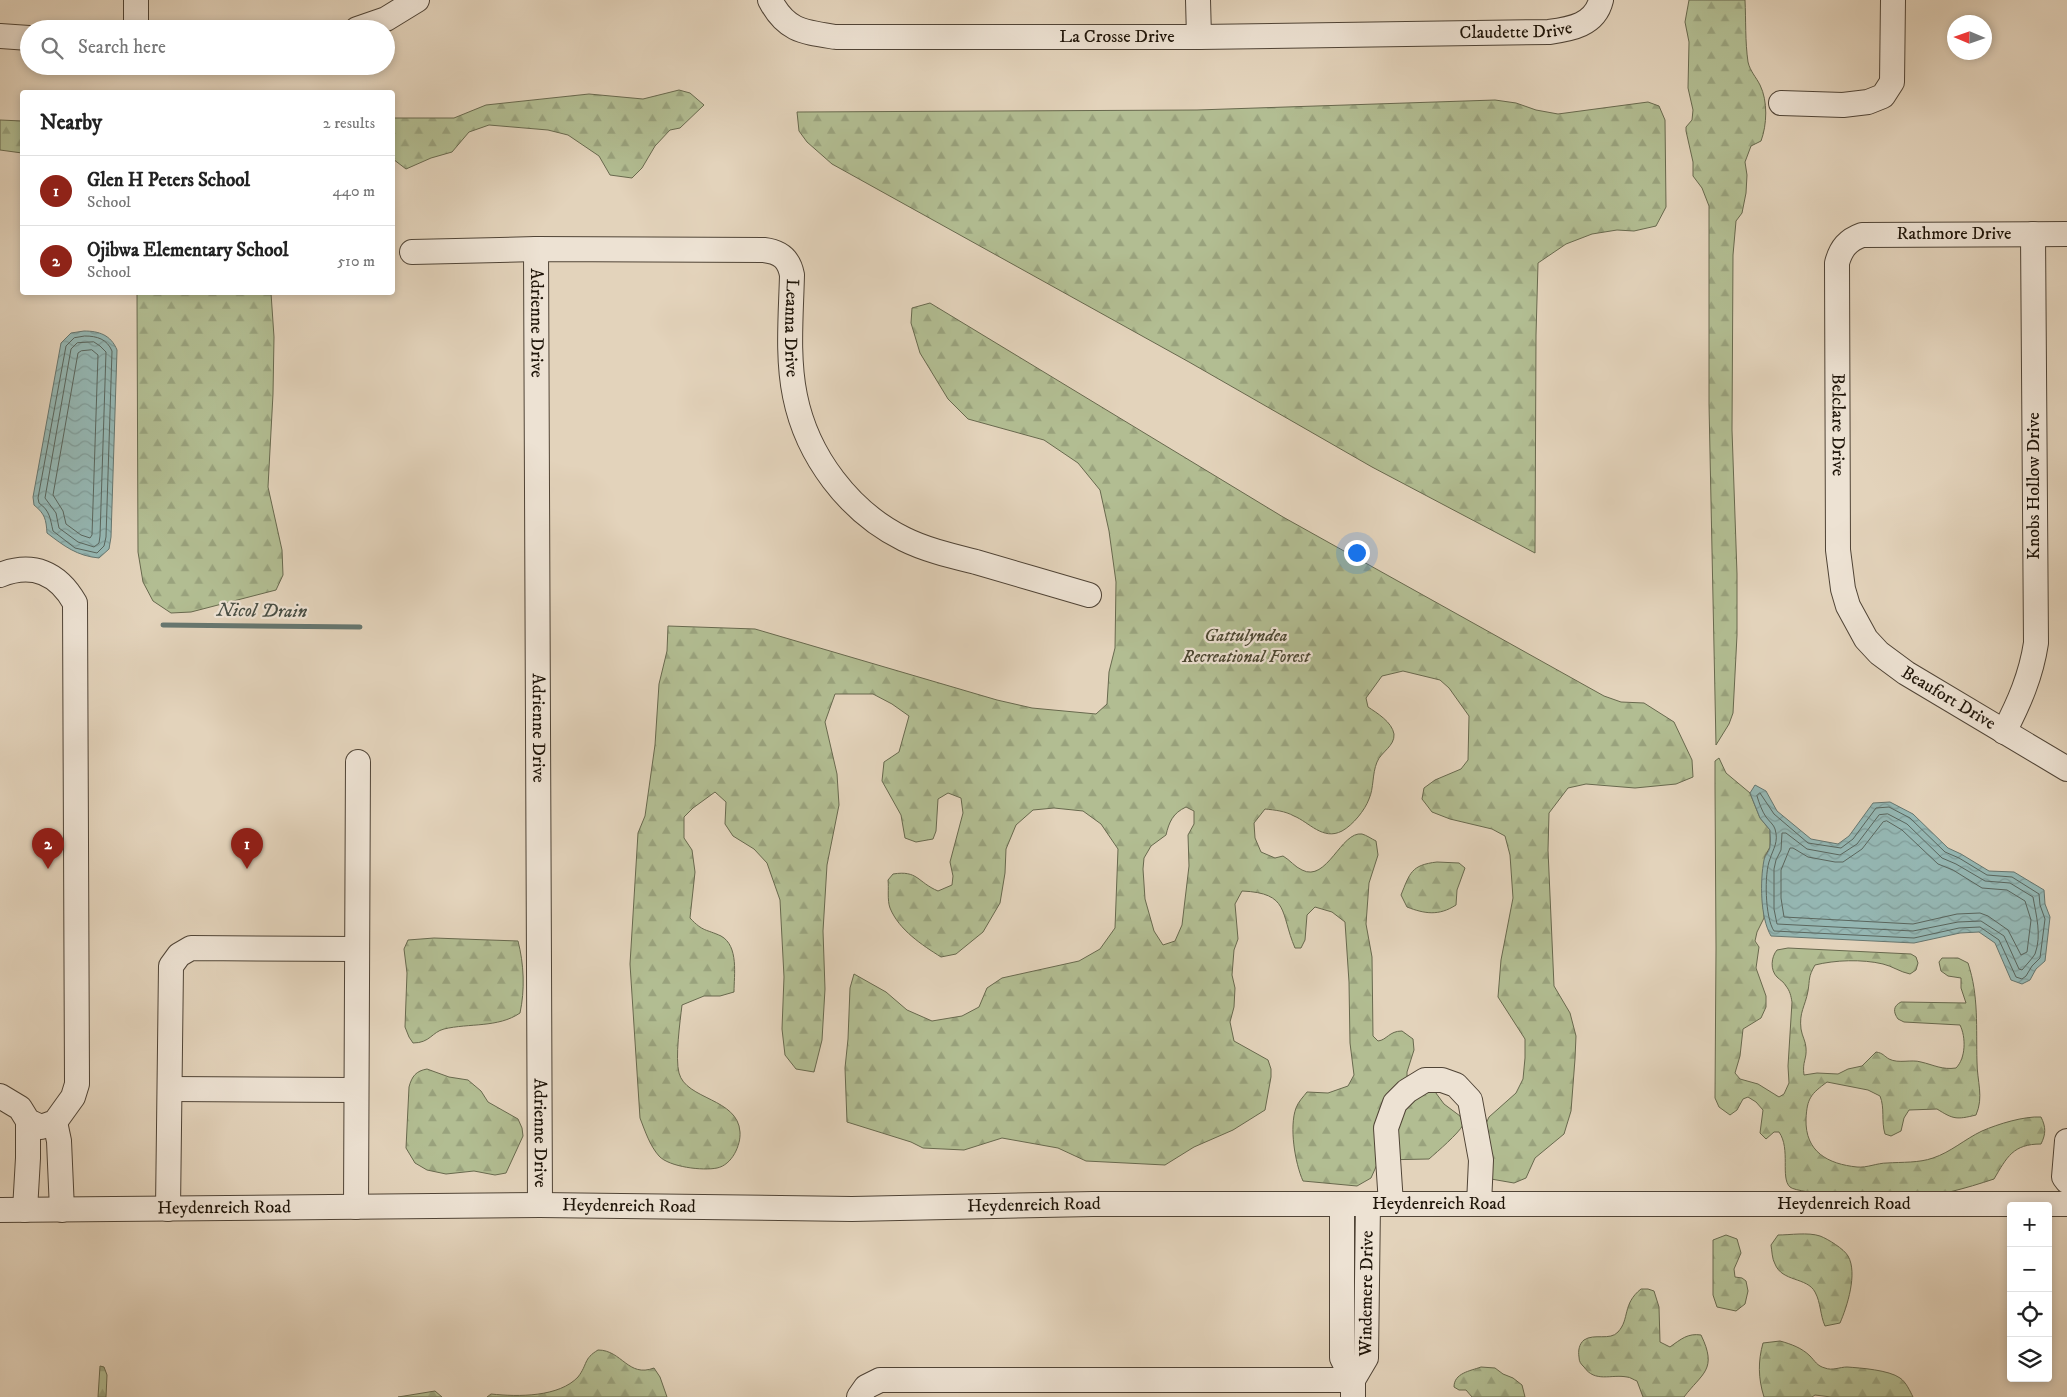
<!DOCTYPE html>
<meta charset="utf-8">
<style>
:root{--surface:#fff;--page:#f6f6f6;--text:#222;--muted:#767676;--line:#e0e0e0;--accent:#8f2418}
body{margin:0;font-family:"IM FELL DW Pica",serif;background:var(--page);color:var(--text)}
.controls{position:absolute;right:15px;bottom:15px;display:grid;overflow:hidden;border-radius:5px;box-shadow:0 2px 8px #0003}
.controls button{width:45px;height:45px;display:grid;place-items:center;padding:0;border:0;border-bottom:1px solid var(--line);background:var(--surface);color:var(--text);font:25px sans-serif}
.compass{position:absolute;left:1947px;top:15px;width:45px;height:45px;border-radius:50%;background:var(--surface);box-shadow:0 2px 8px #0003;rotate:272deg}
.you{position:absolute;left:1356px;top:552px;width:18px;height:18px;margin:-12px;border:4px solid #fff;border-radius:50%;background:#1a73e8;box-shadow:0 0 0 8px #1a73e833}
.badge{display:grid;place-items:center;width:32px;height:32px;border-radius:50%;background:var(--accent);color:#fff;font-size:16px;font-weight:700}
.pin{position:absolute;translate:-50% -41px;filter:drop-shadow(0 1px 2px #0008)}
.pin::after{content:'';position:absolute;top:26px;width:18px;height:15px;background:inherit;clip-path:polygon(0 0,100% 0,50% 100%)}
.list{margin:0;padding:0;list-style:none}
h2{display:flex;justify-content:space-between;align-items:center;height:65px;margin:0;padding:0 20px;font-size:21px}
h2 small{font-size:16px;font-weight:400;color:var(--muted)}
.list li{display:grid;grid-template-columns:32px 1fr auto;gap:15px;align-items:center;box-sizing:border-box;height:70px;padding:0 20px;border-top:1px solid var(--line)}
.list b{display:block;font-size:19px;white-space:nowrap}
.list p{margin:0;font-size:16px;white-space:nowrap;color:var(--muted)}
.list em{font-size:16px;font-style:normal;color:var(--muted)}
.icon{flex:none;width:28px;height:28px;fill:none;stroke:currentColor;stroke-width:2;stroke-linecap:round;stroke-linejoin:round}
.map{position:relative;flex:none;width:2067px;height:1397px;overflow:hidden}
.search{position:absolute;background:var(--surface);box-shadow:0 2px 8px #0003;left:20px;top:20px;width:375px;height:55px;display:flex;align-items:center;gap:12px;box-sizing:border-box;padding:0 18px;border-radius:28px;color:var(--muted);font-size:19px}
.panel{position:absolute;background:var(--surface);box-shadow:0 2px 8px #0003;left:20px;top:90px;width:375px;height:205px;border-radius:5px}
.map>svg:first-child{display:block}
.forest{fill:url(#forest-firs);stroke:#68694e;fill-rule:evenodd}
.water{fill:url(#water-waves);stroke:#66766f}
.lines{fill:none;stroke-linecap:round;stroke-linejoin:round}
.shore{stroke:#5a665e;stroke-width:1}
.stream{stroke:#66766f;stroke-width:5}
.minor-casing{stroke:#504436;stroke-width:26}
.minor{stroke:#ede2d3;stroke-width:24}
.labels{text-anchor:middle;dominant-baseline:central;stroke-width:4.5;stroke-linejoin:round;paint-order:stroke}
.street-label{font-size:18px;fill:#1f1509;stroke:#ede2d3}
.park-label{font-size:18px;font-style:italic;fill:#4b4732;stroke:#ede2d3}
.water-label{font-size:19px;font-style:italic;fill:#484e44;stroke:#ede2d3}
</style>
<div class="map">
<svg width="2067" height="1397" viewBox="0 0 2067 1397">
<defs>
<pattern id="forest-firs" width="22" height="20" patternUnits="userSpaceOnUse" patternTransform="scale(1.25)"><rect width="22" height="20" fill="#b2bd92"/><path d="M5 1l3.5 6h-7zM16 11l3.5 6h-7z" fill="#99a27d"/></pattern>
<pattern id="water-waves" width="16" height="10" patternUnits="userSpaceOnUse" patternTransform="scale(1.25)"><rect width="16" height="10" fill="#95b7b3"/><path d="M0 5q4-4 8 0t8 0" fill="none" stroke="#809c99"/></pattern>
</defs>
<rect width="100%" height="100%" fill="#e3d3bb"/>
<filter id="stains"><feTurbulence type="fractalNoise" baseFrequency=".004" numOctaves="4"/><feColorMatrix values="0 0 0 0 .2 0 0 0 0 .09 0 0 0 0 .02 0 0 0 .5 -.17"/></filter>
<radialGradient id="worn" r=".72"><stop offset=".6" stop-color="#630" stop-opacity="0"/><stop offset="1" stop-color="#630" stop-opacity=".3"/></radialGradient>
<path class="forest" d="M1689 0H1745C1746 20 1745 41 1748 62 1750 71 1756 77 1760 85 1768 101 1767 125 1761 141L1751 146 1745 162 1747 175 1746 193 1742 213 1736 221 1733 255 1732 430 1737 574V635L1733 713 1729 724 1716 745 1709 404V206L1702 188 1693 176V162L1686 131V127L1692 120 1693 110 1688 88 1689 42 1685 22Z
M679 90 690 93 704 105 680 128 670 130 655 146 642 168 632 178 610 175 599 156 568 135 548 130 489 125 469 132 452 152 431 158 406 169 393 159V118H454L486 105 589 94 643 99Z
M1495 100 1516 103 1536 110 1558 114 1648 102 1659 106 1665 120 1666 207 1656 226 1634 231 1617 230 1592 234 1566 244 1538 263 1536 335 1535 553 1372 467 1189 362 832 164 807 142 799 131 797 112 1197 110Z
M0 120 22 121V153L0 150Z
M137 293H271L274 337 273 394 268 487 282 550 283 575 276 590 191 612 171 613 153 601 143 582 138 552Z
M930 303 1283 517 1604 696 1621 702 1644 703 1674 722 1692 760 1693 777 1676 784 1635 788 1586 784 1568 788 1549 813 1548 850 1554 986 1570 1013 1576 1036 1575 1059 1571 1111 1564 1134 1535 1158 1526 1178 1514 1183 1491 1179 1483 1130 1489 1117 1516 1093 1523 1079 1525 1058V1039L1498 997 1501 960 1513 898 1510 855 1505 836 1492 829 1450 819 1432 812 1422 799 1424 788 1435 780 1461 769 1468 760 1469 716 1449 688 1440 680 1403 671 1382 676 1366 698 1368 707C1377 713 1392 722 1394 734 1395 746 1381 752 1377 762 1372 774 1374 788 1369 799 1365 810 1353 825 1342 831 1323 841 1309 822 1294 816 1285 811 1275 810 1265 809L1254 823 1255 838 1261 852 1275 858 1283 856C1290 860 1295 867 1302 870 1327 883 1341 831 1362 834 1366 835 1372 839 1376 841L1378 855 1369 883 1366 924 1372 957 1373 1036 1378 1041C1387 1040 1389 1031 1402 1031L1413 1039 1414 1050 1407 1072V1076L1430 1085 1444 1104 1460 1116 1463 1125C1458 1134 1438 1151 1429 1159L1379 1160 1371 1178 1357 1186 1303 1181C1295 1163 1289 1127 1296 1108 1298 1102 1304 1096 1307 1092L1328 1093 1348 1086 1354 1075 1350 1043 1349 982 1345 922 1332 912 1315 907 1307 915 1305 940 1301 948H1295C1280 913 1290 893 1242 891L1235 904 1238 939 1234 950 1232 975 1235 988 1234 1007 1230 1022 1234 1041 1268 1060 1271 1069V1077L1265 1110 1233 1130 1194 1147 1165 1165 1086 1161 1058 1148 1002 1138 964 1150 923 1148 911 1142 847 1122 845 1068 848 1039 850 988 854 974 886 992 907 1010 932 1021 962 1016 979 1007 987 988 1002 978 1079 961 1100 949 1115 928 1118 849 1101 824 1083 811 1054 808 1033 810 1016 825 1006 849 1005 873 1000 903 983 932 956 954 941 957C922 945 899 930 890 908 887 900 889 888 888 880L893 874C918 870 917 882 938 891L952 885 953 876 950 862 963 813 961 798 948 793 938 799 936 831 933 839 916 842 905 838 901 815 882 781 884 762 899 752 909 716 892 704 873 694H835L825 722 837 774 839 805 827 865 823 931 825 989 822 1040 814 1072 796 1069 785 1055 782 1029 784 977 780 900 767 863 754 849 733 836 725 824 726 802 715 792 693 808 684 817V838L692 850 695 872 690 918C703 932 706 929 721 936 739 946 734 975 734 992L720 996H704L682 1005C680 1022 675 1058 679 1073 686 1100 738 1098 740 1132 741 1145 732 1165 717 1168 703 1171 669 1167 659 1156 650 1146 645 1131 640 1118L630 964 638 833 645 816 655 745 659 684 667 651 668 626 755 629 997 700 1032 708 1096 714 1107 704 1109 672 1115 648 1116 582 1109 531 1100 490 1078 463 1044 440 968 419 948 399 920 353 911 323 912 308ZM1186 807 1194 811V824L1188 835 1189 866 1182 925 1175 941 1163 945 1154 931 1145 899 1143 869 1144 858 1151 846 1166 835C1169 822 1173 813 1186 807Z
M1719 758 1726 773 1750 793 1760 818 1770 830V847L1765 856 1763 885 1764 918 1757 932 1755 941 1759 947 1756 968 1766 996V1007L1761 1018 1743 1029 1740 1056 1735 1073 1740 1079 1758 1084 1779 1097 1784 1094 1789 1083 1788 1066 1792 1002C1791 996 1790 991 1786 986 1784 982 1780 980 1777 977 1770 970 1771 957 1777 950L1788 948 1911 954 1916 957 1918 963 1916 970 1910 974C1900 972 1892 966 1883 964 1862 959 1835 960 1815 965 1808 977 1810 979 1808 991 1805 1007 1799 1012 1801 1029 1802 1036 1806 1042 1806 1048 1807 1059 1802 1062 1804 1075L1817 1073 1838 1074 1848 1069 1862 1066 1876 1052C1883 1053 1884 1056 1889 1059 1899 1064 1911 1059 1921 1062 1934 1065 1942 1070 1956 1068 1966 1058 1966 1037 1960 1025L1904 1022 1898 1019C1893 1012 1893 1006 1901 1002L1966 1003 1961 988V978L1948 976 1941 971 1939 962 1942 958H1958L1968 963C1979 996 1976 1028 1977 1062 1977 1081 1984 1097 1976 1115 1956 1120 1953 1119 1937 1109L1909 1110 1904 1118 1901 1131 1891 1136 1885 1134C1881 1121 1885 1108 1880 1096L1868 1090 1827 1082C1811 1094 1807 1098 1806 1119 1805 1152 1828 1164 1857 1167 1867 1168 1877 1163 1887 1163 1902 1162 1919 1163 1933 1158 1951 1152 1965 1139 1982 1131 1998 1124 2024 1116 2041 1117 2046 1127 2046 1134 2041 1144 2013 1144 2007 1157 1994 1179 1967 1188 1932 1198 1904 1199 1889 1200 1797 1194 1790 1187 1780 1178 1791 1149 1779 1132H1774L1766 1139 1760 1133 1763 1110 1756 1102 1748 1097 1743 1099 1737 1110 1730 1115 1719 1107 1715 1098 1716 948 1715 786V761Z
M1437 862 1459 863 1465 868 1457 890 1456 905C1439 916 1425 914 1407 907L1401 895C1410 873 1411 865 1437 862Z
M434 938 518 941C524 964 525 990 520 1013 498 1028 469 1023 444 1029 432 1032 430 1043 413 1043L409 1037 405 1027 407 973 404 949 408 940Z
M427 1069 449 1077 468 1080 481 1091 488 1102 518 1119 522 1128 523 1136 506 1173 495 1175 474 1171 446 1174 427 1170 415 1163 406 1148 409 1087C412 1076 416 1071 427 1069Z
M1726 1235 1737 1239 1741 1253 1734 1269 1735 1277 1742 1278 1746 1281 1748 1291 1745 1304 1736 1311 1717 1307 1713 1295V1240Z
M1778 1235C1790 1235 1808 1232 1820 1236 1828 1239 1844 1249 1848 1256 1858 1273 1847 1307 1840 1323L1825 1326C1820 1315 1821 1303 1815 1292 1807 1277 1782 1282 1775 1264 1772 1259 1772 1251 1771 1245Z
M1641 1289H1648L1654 1291 1659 1307 1660 1342 1670 1347C1681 1339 1688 1333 1701 1335 1718 1370 1702 1373 1684 1397H1643L1637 1381C1634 1380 1630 1377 1627 1377 1611 1374 1595 1383 1584 1367 1581 1364 1579 1362 1579 1357 1578 1351 1579 1344 1584 1340 1594 1333 1610 1341 1618 1332 1630 1319 1622 1304 1641 1289Z
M1780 1341C1791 1344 1802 1348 1810 1356 1815 1361 1817 1366 1825 1368 1832 1371 1840 1367 1847 1367 1861 1368 1889 1370 1900 1378 1906 1382 1910 1391 1913 1397H1831L1815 1395 1812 1397H1764C1758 1378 1758 1361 1763 1343Z
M598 1350C622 1350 628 1378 654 1368L660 1377 667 1397H487L491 1394C519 1397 559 1397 578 1377 588 1364 583 1359 598 1350Z
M100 1366 104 1367 107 1375 106 1397H98Z
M1481 1367 1495 1368 1503 1374 1513 1378 1522 1385 1525 1397H1472L1466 1390H1459L1454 1387C1454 1373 1470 1371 1481 1367Z
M435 1391 442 1397H398Z"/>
<path class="water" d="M84 331C99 331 111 335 117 350L111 537 109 549 99 558C77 556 64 546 47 533 46 519 45 514 34 505L33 497 61 343 71 333Z
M1755 785 1766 791 1777 811 1811 839 1838 844 1849 836 1873 803 1890 802 1913 814 1948 848 1961 854 1989 871 2014 872 2044 890 2045 904 2050 917 2045 961 2036 969 2030 980 2022 984 2011 980 1995 943 1979 932 1960 933 1914 943 1771 936C1760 917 1760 881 1764 860 1765 855 1770 851 1770 846 1771 841 1770 835 1770 830L1760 818 1750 793Z"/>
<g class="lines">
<path class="shore" d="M85 336C97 336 107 339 112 351L106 537 104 546 97 553 75 548 53 531C50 518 50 511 39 503L38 498 66 346 74 338Z
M94 342 100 346 106 352 100 536 99 543 94 547 78 542 59 528 56 513 45 498 71 349 77 343Z
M92 350 98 355 92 535 90 538 81 535 66 524 63 511 53 495 78 353 81 351Z
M1760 793 1774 814 1808 843 1841 848 1853 839 1876 808 1889 807 1910 818 1945 852 1959 858 1987 875 2012 877 2039 894 2040 905 2045 919 2040 958 2032 966 2026 976 2022 979 2016 977 1999 940 1980 927 1959 928 1914 938 1774 931C1765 918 1764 873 1770 859 1773 849 1779 842 1775 829 1774 825 1769 821 1766 817 1762 811 1759 803 1757 796Z
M1888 814 1907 824 1942 858 1956 864 1985 881 2010 883 2033 897C2036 915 2042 935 2035 954 2032 959 2026 965 2022 970L2019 969 2004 936 1981 921 1958 922 1913 931 1777 924 1774 909V869L1776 860 1781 850 1782 833H1786L1807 849 1840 855 1857 844 1879 815Z
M1887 821 1902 830 1938 864 1953 870 1982 888 2007 890 2025 901 2031 920 2027 952 2021 955 2008 930 1988 916 1980 913 1957 914 1913 924 1784 917 1781 898V870L1790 848H1793L1808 857 1835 862H1843L1862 849 1883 822Z"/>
<path class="stream" d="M163 625 360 627"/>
<defs>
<g id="minor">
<path id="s1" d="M770 0C786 31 803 32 836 37H1199L1549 32C1571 29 1595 25 1601 0"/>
<path d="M1198 0 1199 37"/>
<path d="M136 29V0"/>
<path d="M357 29 386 19 417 0"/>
<path d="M0 36 29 38"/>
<path d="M1781 103 1843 105 1868 102 1883 96 1892 82 1893 0"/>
<path id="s2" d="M2067 234 1862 235C1848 240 1841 248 1837 263L1838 550 1843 589 1848 606 1866 639 1879 653 1906 673 2067 769"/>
<path id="s3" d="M536 249 540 1205"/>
<path id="s4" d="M412 252 536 249 764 250C781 252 789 259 792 275 791 315 787 357 795 396 807 456 849 512 904 539 926 550 952 556 976 562 1014 573 1051 584 1089 595"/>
<path d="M0 575C33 562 58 573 75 603L77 1084 73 1097 55 1122 41 1127 28 1121 20 1108 0 1096"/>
<path d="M2004 732C2019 703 2031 676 2036 643L2033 234"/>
<path d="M170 1089 356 1090"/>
<path d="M55 1122 59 1141 62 1210"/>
<path d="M2067 1141 2064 1177 2067 1181"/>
<path d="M1342 1204V1358L1353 1380V1397"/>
<path d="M1391 1204 1386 1128 1395 1103 1407 1091 1425 1080H1442L1456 1085 1470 1100 1481 1160 1479 1204"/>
<path d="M356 1207 358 762"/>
<path d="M168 1209 171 966 179 955 191 948 357 949"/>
<path id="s5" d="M0 1210 540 1205 852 1209 1093 1204H2067"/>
<path d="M25 1210 28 1158V1121"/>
<path id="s6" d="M1353 1380 1366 1358 1368 1204"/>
<path d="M859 1397 866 1387 880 1380H1353"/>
</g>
</defs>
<use href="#minor" class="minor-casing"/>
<use href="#minor" class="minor"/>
</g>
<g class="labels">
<g class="street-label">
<text stroke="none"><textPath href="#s1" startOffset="760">Claudette Drive</textPath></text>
<text stroke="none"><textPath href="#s1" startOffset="361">La Crosse Drive</textPath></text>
<text x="1954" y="234">Rathmore Drive</text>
<text stroke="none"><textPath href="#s3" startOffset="74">Adrienne Drive</textPath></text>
<text stroke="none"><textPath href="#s4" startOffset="446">Leanna Drive</textPath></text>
<text stroke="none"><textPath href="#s2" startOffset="406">Belclare Drive</textPath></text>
<text transform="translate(2034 486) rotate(-90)">Knobs Hollow Drive</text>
<text stroke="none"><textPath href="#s2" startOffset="728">Beaufort Drive</textPath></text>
<text stroke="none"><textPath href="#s3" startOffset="479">Adrienne Drive</textPath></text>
<text stroke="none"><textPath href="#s3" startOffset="884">Adrienne Drive</textPath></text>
<text stroke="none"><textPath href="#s5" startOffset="1439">Heydenreich Road</textPath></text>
<text stroke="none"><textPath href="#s5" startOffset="1034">Heydenreich Road</textPath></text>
<text stroke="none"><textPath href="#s5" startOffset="1844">Heydenreich Road</textPath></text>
<text stroke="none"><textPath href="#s5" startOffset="629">Heydenreich Road</textPath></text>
<text stroke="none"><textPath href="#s5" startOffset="224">Heydenreich Road</textPath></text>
<text stroke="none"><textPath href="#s6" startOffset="90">Windemere Drive</textPath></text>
</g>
<g class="park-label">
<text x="1246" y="636">Gattulyndea<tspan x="1246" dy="21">Recreational Forest</tspan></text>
</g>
<g class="water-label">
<text transform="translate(262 611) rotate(1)">Nicol Drain</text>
</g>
</g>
<rect width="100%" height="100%" filter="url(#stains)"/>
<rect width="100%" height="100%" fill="url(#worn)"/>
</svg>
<div class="controls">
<button>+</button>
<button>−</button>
<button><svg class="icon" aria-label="locate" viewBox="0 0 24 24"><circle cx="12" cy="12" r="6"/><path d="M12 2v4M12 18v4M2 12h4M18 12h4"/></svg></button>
<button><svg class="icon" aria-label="layers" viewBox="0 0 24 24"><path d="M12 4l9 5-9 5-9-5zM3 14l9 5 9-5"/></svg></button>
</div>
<svg class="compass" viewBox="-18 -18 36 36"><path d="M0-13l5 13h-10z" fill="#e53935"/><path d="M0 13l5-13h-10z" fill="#767676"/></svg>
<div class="you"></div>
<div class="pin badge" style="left:247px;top:869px">1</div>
<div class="pin badge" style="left:48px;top:869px">2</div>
<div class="search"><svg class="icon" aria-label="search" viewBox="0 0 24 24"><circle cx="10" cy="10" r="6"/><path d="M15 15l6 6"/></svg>Search here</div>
<section class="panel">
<h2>Nearby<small>2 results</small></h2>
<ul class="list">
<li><span class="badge">1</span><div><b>Glen H Peters School</b><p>School</p></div><em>440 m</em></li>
<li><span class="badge">2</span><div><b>Ojibwa Elementary School</b><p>School</p></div><em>510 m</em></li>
</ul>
</section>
</div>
